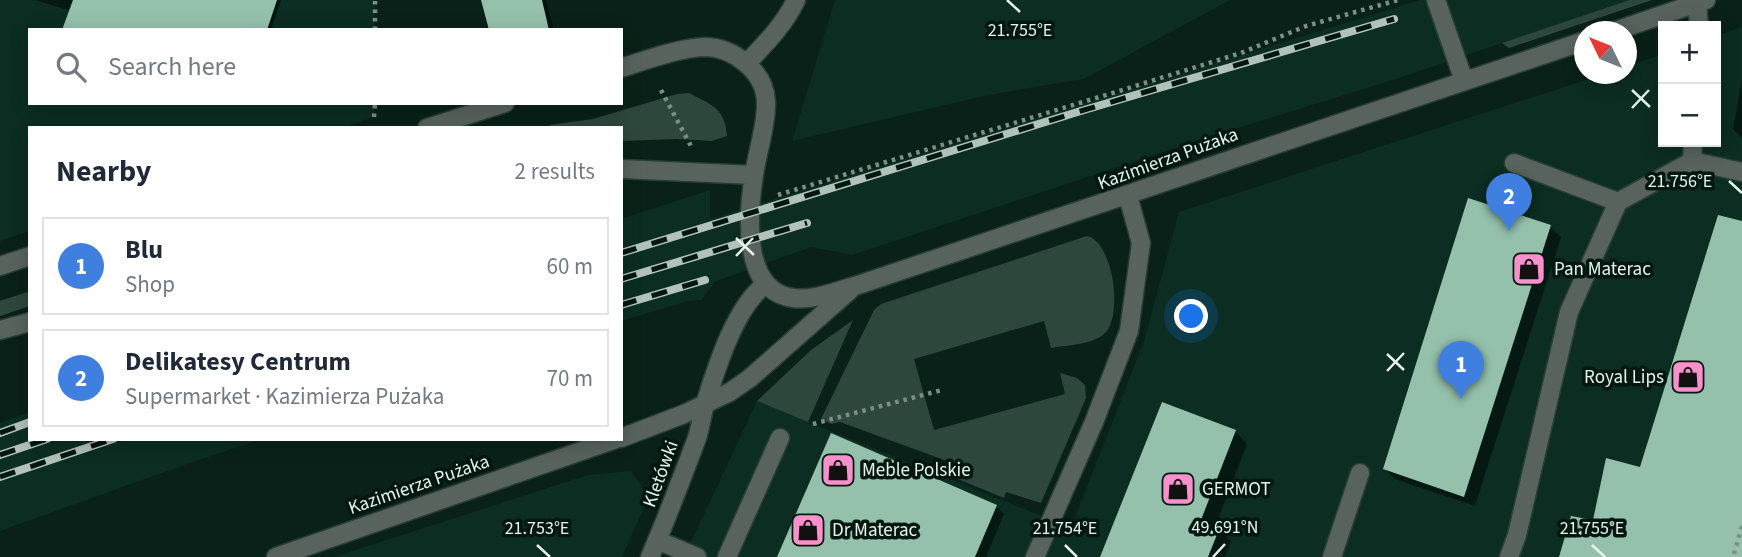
<!DOCTYPE html>
<meta charset="utf-8">
<style>
:root{--surface:#fff;--page:#f6f6f7;--text:#1f2937;--muted:#747a83;--line:#e0e1e3;--accent:#db2777}
body{margin:0;font-family:"Source Sans 3",sans-serif;background:var(--page);color:var(--text)}
.controls{position:absolute;right:21px;top:21px;display:grid;overflow:hidden;border-radius:0px;box-shadow:0 4px 18px #0003}
.controls button{width:63px;height:63px;display:grid;place-items:center;padding:0;border:0;border-bottom:2px solid var(--line);background:var(--surface);color:var(--text);font:35px sans-serif}
.compass{position:absolute;left:1574px;top:21px;width:63px;height:63px;border-radius:50%;background:var(--surface);box-shadow:0 4px 18px #0003;rotate:313deg}
.you{position:absolute;left:1192px;top:317px;width:24px;height:24px;margin:-18px;border:5px solid #fff;border-radius:50%;background:#1a73e8;box-shadow:0 0 0 10px #1a73e833}
.badge{display:grid;place-items:center;width:46px;height:46px;border-radius:50%;background:var(--accent);color:#fff;font-size:23px;font-weight:700}
.pin{position:absolute;translate:-50% -58px;filter:drop-shadow(0 2px 4px #0008)}
.pin::after{content:'';position:absolute;top:37px;width:24px;height:21px;background:inherit;clip-path:polygon(0 0,100% 0,50% 100%)}
.list{margin:0;padding:0;list-style:none}
h2{display:flex;justify-content:space-between;align-items:center;height:91px;margin:0;padding:0 28px;font-size:30px}
h2 small{font-size:23px;font-weight:400;color:var(--muted)}
.list li{display:grid;grid-template-columns:46px 1fr auto;gap:21px;align-items:center;box-sizing:border-box;height:98px;margin:0 14px 14px;padding:0 14px;border:2px solid var(--line);border-radius:0px}
.list b{display:block;font-size:26px;white-space:nowrap}
.list p{margin:0;font-size:23px;white-space:nowrap;color:var(--muted)}
.list em{font-size:23px;font-style:normal;color:var(--muted)}
.icon{flex:none;width:38px;height:38px;fill:none;stroke:currentColor;stroke-width:2;stroke-linecap:round;stroke-linejoin:round}
.map{position:relative;flex:none;width:1742px;height:557px;overflow:hidden}
.search{position:absolute;background:var(--surface);box-shadow:0 4px 18px #0003;left:28px;top:28px;width:595px;height:77px;display:flex;align-items:center;gap:18px;box-sizing:border-box;padding:0 24px;border-radius:0px;color:var(--muted);font-size:26px}
.panel{position:absolute;background:var(--surface);box-shadow:0 4px 18px #0003;left:28px;top:126px;width:595px;height:315px;border-radius:0px}
.map>svg:first-child{display:block}
.built{fill:#0c2d22}
.green{fill:#2e473c}
.shadow{fill:#0007}
.building{fill:#94c0ac}
.lines{fill:none;stroke-linecap:round;stroke-linejoin:round}
.minor-casing{stroke:#283e36;stroke-width:21}
.path{stroke:#7c8f87;stroke-width:4.5;stroke-dasharray:3.5 5;stroke-linecap:butt}
.minor{stroke:#58635e;stroke-width:18}
.rail-casing{stroke:#b1c2ba;stroke-width:8}
.rail{stroke:#02170f;stroke-width:5;stroke-dasharray:16;stroke-linecap:butt}
.ticks{fill:none;stroke:#e5f3ec;stroke-width:2.5}
.labels{text-anchor:middle;dominant-baseline:central;stroke-width:7;stroke-linejoin:round;paint-order:stroke}
.street-label{font-size:19px;fill:#e5f3ec;stroke:#02170f}
.poi-label{font-size:19px;fill:#e5f3ec;stroke:#02170f;text-anchor:start}
.ticks-label{font-size:18px;text-anchor:middle;fill:#e5f3ec;stroke:#02170f;stroke-width:7;stroke-linejoin:round;paint-order:stroke}
</style>
<div class="map">
<svg width="1742" height="557" viewBox="0 0 1742 557">
<rect width="100%" height="100%" fill="#092118"/>
<path class="built" d="M0 0H375V30H30V103H375L374 117 342 128H30V231L0 241Z
M835 0H1230L1084 79 988 95 792 141Z
M1420 0H1629L1396 79 1193 142 852 255 811 247 714 282 702 300 688 301 621 321V219L710 190V219Z
M1742 27V557H684L757 401 1071 528 1144 341 1179 212 1604 74H1626L1627 66 1663 54V142H1716V36Z
M30 411V439H262L184 465 0 531V423Z
M631 471 649 496 622 557H334L588 475Z"/>
<path class="green" d="M1629 0H1652L1509 48 1502 43Z
M689 93C712 105 725 108 727 136L712 141 677 139 621 141V128H554L549 125 593 119 677 94Z
M1087 236C1113 241 1124 317 1104 334 1091 345 1067 345 1051 348L1044 321 914 359 934 430 1065 394 1060 373 1077 378 1085 385 1086 398 1041 503 1006 492 1004 498 943 473 947 461 840 422 831 424 821 419 874 310 881 304Z
M30 291V306L0 316V301Z
M853 320 808 422 757 401 811 350Z"/>
<path class="shadow" d="M35 0H281L271 30H64L71 11Z
M483 0H546L554 30H491Z
M1742 79V138L1733 129Z
M1469 200 1550 227 1561 237 1475 506 1395 479 1385 469Z
M1235 431 1247 444 1215 527 1231 541 1225 557H1102Z
M996 506 1004 514 986 557H778Z"/>
<path class="building" d="M73 0H277L267 30H62Z
M481 0H542L549 30H489Z
M1468 198 1551 225 1464 497 1383 469Z
M1718 215 1742 221V557H1559L1571 516 1593 520 1606 458 1640 467Z
M1162 402 1236 430 1201 520 1220 527 1208 557H1100Z
M831 433 997 505 975 557H777Z"/>
<g class="lines">
<defs>
<path id="minor" d="M1436 0 1464 81
M1697 3 1699 26
M1612 32 1706 0
M747 63C765 44 785 24 796 0
M621 68C646 60 679 48 704 47 733 47 765 71 766 102 767 124 757 153 754 175 748 213 741 291 793 298 813 301 836 291 855 286L1584 41
M427 128 505 103
M1692 161 1693 142
M1514 163 1618 202
M621 169 754 175
M0 266 30 256
M0 330 30 322
M621 438 684 414 730 392 750 378 850 290
M657 540 697 557
M276 557 616 439
M650 557C667 518 682 478 697 438 701 426 702 413 706 401 717 366 736 305 766 284
M727 557 780 438
M1035 557 1094 422 1129 331 1141 243 1128 196
M1332 557 1360 473
M1509 557 1517 535 1569 312 1618 202 1692 161 1742 172"/>
</defs>
<use href="#minor" class="minor-casing"/>
<path class="path" d="M375 30V0
M661 90 692 148
M374 117 375 103
M778 195 1119 91 1241 53 1306 26 1398 0
M813 424 942 390
M1734 554 1742 526"/>
<use href="#minor" class="minor"/>
<defs>
<path id="rail" d="M621 253 1084 110 1394 19
M621 279 807 223
M621 305 705 280
M0 433 30 422
M0 455 47 439
M0 477 113 439"/>
</defs>
<use href="#rail" class="rail-casing"/>
<use href="#rail" class="rail"/>
</g>
<path class="ticks" d="M1007 0 1020 12M1632 90 1650 107M1632 108 1649 90M1729 181 1742 193M736 238 754 255M736 256 753 238M1387 354 1404 370M1387 371 1404 353M537 545 550 557M1065 545 1077 557M1592 545 1605 557M1213 557 1225 544"/>
<defs>
<symbol id="shop-square" viewBox="-11 -11 22 22"><rect x="-9" y="-9" width="18" height="18" rx="4" fill="#f890cb" stroke="#02170f"/><path d="M-5-2.5h2.3a2.7 3.5 0 0 1 5.4 0H5L5.5 6h-11ZM-1.5-2.5h3a1.5 2.3 0 0 0-3 0Z" fill="#111"/></symbol>
</defs>
<g fill-rule="evenodd">
<use href="#shop-square" x="1510" y="250" width="38" height="38"/>
<use href="#shop-square" x="1669" y="358" width="38" height="38"/>
<use href="#shop-square" x="819" y="451" width="38" height="38"/>
<use href="#shop-square" x="1159" y="470" width="38" height="38"/>
<use href="#shop-square" x="789" y="511" width="38" height="38"/>
</g>
<g class="labels">
<g class="street-label">
<text transform="translate(1168 159) rotate(-20)">Kazimierza Pużaka</text>
<text transform="translate(661 474) rotate(-70)">Kletówki</text>
<text transform="translate(419 485) rotate(-19)">Kazimierza Pużaka</text>
</g>
<g class="poi-label">
<text x="1554" y="269">Pan Materac</text>
<text x="1664" y="377" text-anchor="end">Royal Lips</text>
<text x="862" y="470">Meble Polskie</text>
<text x="1202" y="489">GERMOT</text>
<text x="832" y="530">Dr Materac</text>
</g>
</g>
<g class="ticks-label">
<text x="1020" y="36">21.755°E</text>
<text x="1680" y="187">21.756°E</text>
<text x="1225" y="533">49.691°N</text>
<text x="537" y="534">21.753°E</text>
<text x="1065" y="534">21.754°E</text>
<text x="1592" y="534">21.755°E</text>
</g>
</svg>
<div class="controls">
<button>+</button>
<button>−</button>
</div>
<svg class="compass" viewBox="-18 -18 36 36"><path d="M0-13l5 13h-10z" fill="#e53935"/><path d="M0 13l5-13h-10z" fill="#747a83"/></svg>
<div class="you"></div>
<div class="pin badge" style="left:1461px;top:399px;background:#3f7fe0">1</div>
<div class="pin badge" style="left:1509px;top:231px;background:#3f7fe0">2</div>
<div class="search"><svg class="icon" aria-label="search" viewBox="0 0 24 24"><circle cx="10" cy="10" r="6"/><path d="M15 15l6 6"/></svg>Search here</div>
<section class="panel">
<h2>Nearby<small>2 results</small></h2>
<ul class="list">
<li><span class="badge" style="background:#3f7fe0">1</span><div><b>Blu</b><p>Shop</p></div><em>60 m</em></li>
<li><span class="badge" style="background:#3f7fe0">2</span><div><b>Delikatesy Centrum</b><p>Supermarket · Kazimierza Pużaka</p></div><em>70 m</em></li>
</ul>
</section>
</div>
